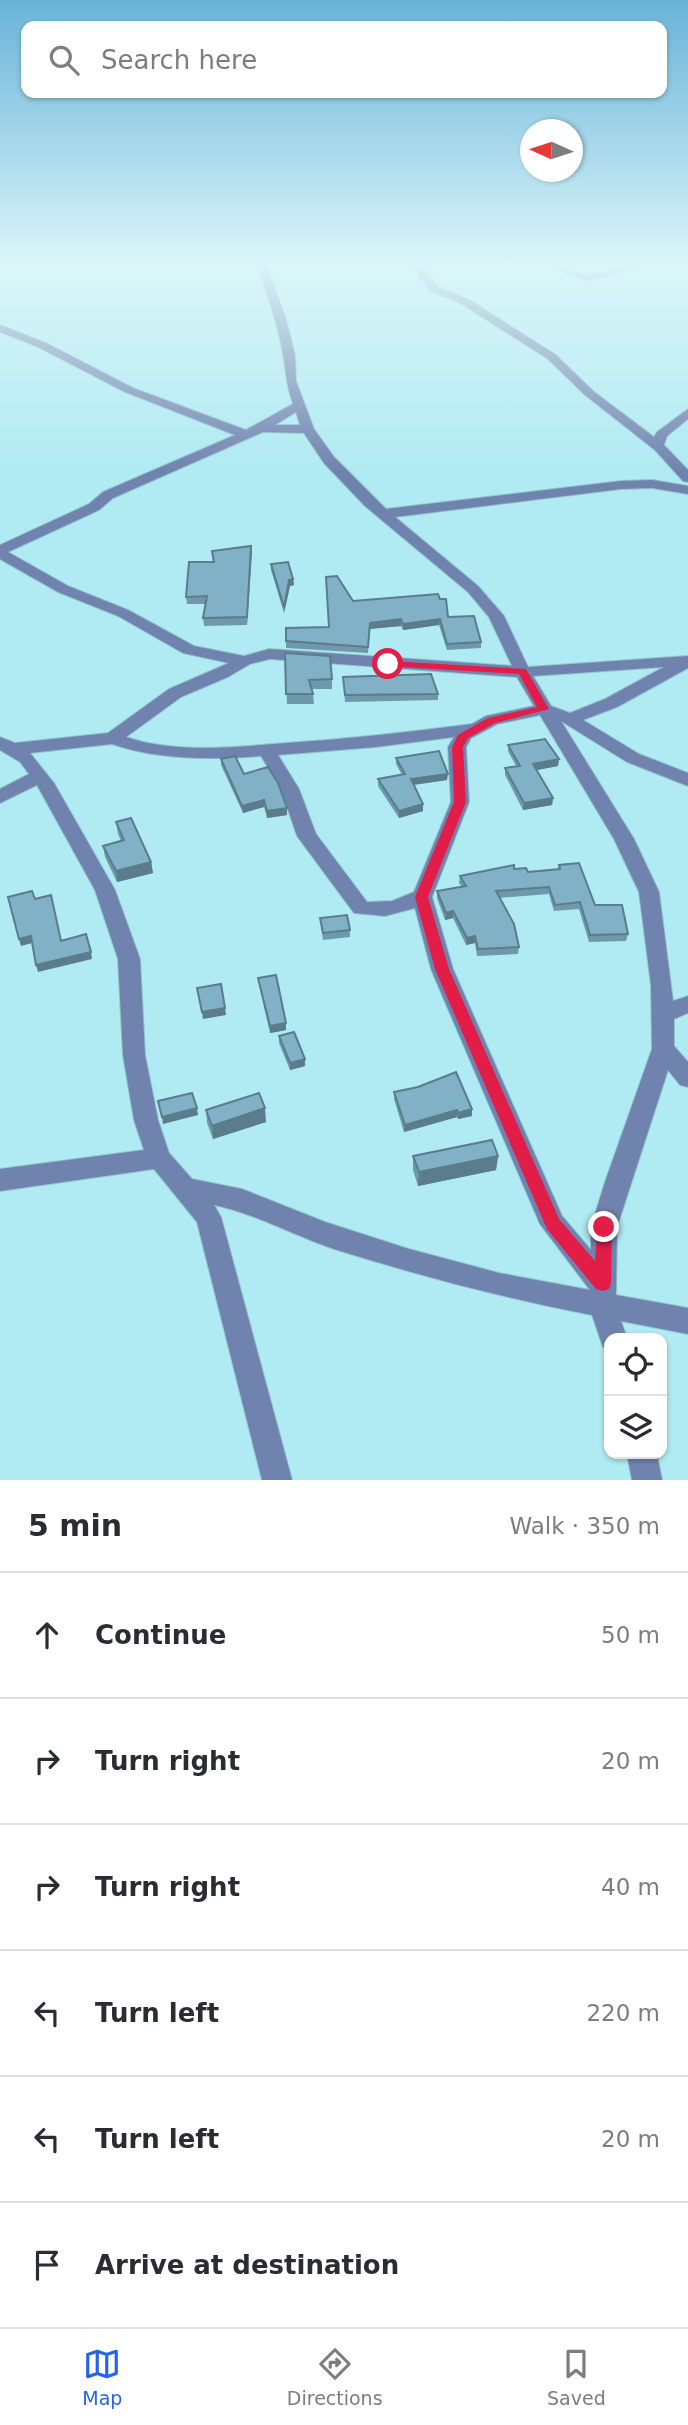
<!DOCTYPE html>
<meta charset="utf-8">
<style>
:root{--surface:#fff;--page:#f2f2f3;--text:#2b2b33;--muted:#7c7c81;--line:#e1e1e2;--accent:#2563eb}
body{margin:0;font-family:"DejaVu Sans",sans-serif;background:var(--page);color:var(--text)}
.controls{position:absolute;right:21px;bottom:21px;display:grid;overflow:hidden;border-radius:14px;box-shadow:0 2px 5px #0004}
.controls button{width:63px;height:63px;display:grid;place-items:center;padding:0;border:0;border-bottom:2px solid var(--line);background:var(--surface);color:var(--text);font:35px sans-serif}
.compass{position:absolute;left:520px;top:119px;width:63px;height:63px;border-radius:50%;background:var(--surface);box-shadow:0 2px 5px #0004;rotate:273deg}
.stop{position:absolute;width:21px;height:21px;margin:-16px;border:5px solid #e11d48;border-radius:50%;background:#fff}
.stop.end{background:#e11d48;border-color:#fff;box-shadow:0 2px 7px #0008}
.list{margin:0;padding:0;list-style:none}
h2{display:flex;justify-content:space-between;align-items:center;height:91px;margin:0;padding:0 28px;font-size:30px}
h2 small{font-size:23px;font-weight:400;color:var(--muted)}
.list li{display:grid;grid-template-columns:46px 1fr auto;gap:21px;align-items:center;box-sizing:border-box;height:126px;padding:0 28px;border-top:2px solid var(--line)}
.list b{display:block;font-size:26px;white-space:nowrap}
.list em{font-size:23px;font-style:normal;color:var(--muted)}
.icon{flex:none;width:38px;height:38px;fill:none;stroke:currentColor;stroke-width:2;stroke-linecap:round;stroke-linejoin:round}
.map{position:relative;flex:none;width:688px;height:1480px;overflow:hidden}
.search{position:absolute;background:var(--surface);box-shadow:0 2px 5px #0004;left:21px;right:21px;top:21px;height:77px;display:flex;align-items:center;gap:18px;box-sizing:border-box;padding:0 24px;border-radius:14px;color:var(--muted);font-size:26px}
.sheet{height:847px;background:var(--surface)}
nav{display:flex;justify-content:space-around;align-items:center;box-sizing:border-box;height:98px;border-top:2px solid var(--line);background:var(--surface);font-size:19px;color:var(--muted)}
nav a{display:grid;justify-items:center;gap:4px}
nav .on{color:var(--accent)}
.map>svg:first-child{display:block}
.lines{fill:none;stroke-linecap:round;stroke-linejoin:round}
.minor-casing{stroke:#92c4cb;stroke-width:2}
.minor{fill:#7083ae;fill-rule:evenodd}
.wall{fill:#6f98aa}
.shaded-wall{fill:#5a7c8b}
.building{fill:#81b1c6;stroke:#5a7c8b;stroke-width:2}
.route{fill:#e11d48}
</style>
<div class="map">
<svg width="688" height="1480" viewBox="0 0 688 1480">
<rect width="100%" height="100%" fill="#b0eaf2"/>
<g class="lines">
<defs>
<path id="minor" d="M256 263H266L286 319 295 355 296 381 314 429 334 457 386 509 621 481 652 480 688 486V494L652 488 621 489 395 517 478 586 504 616 528 667 688 656V668L617 707 583 720 639 754 688 773V786L627 762 561 721 634 839 659 892 673 1001 688 996V1013L674 1019V1046L688 1062V1087L680 1085 668 1070 617 1227 616 1295 688 1308V1334L621 1321 627 1338H609V1350L603 1347 592 1315C504 1298 420 1276 334 1249 293 1235 256 1214 214 1205L221 1217 292 1480H262L197 1222 154 1169 0 1191V1169L144 1150 134 1120 123 1055 118 959 95 890 37 785 0 803V789L29 774 20 762 0 750V737L15 743 108 733 169 689 229 663 183 653 118 616 58 592 0 559V545L89 504 103 492 235 435 125 392 38 347 0 332V325L46 343 133 388 246 430 293 404C285 382 286 366 281 344 275 316 266 290 256 263ZM296 412 300 425H275ZM263 432 304 433 324 463 365 506 468 592 489 617 512 666 269 649 244 656 194 646 128 610 68 586 8 552 99 510 113 498ZM270 659 517 677 534 706 486 716 472 724C410 732 348 739 286 743 235 747 175 754 126 737L181 697 228 677 250 664ZM664 667 605 699 570 713 551 706 533 676ZM540 715 614 839 639 892 651 985 652 1049 605 1182 591 1227V1250L562 1216 453 969 432 897 469 802 466 747 471 738 497 724ZM454 737 448 747 451 802 414 892 392 901 367 902 316 834 299 789 278 755 376 747ZM112 744C158 760 212 760 261 756L281 789 297 836 354 913 385 916 415 908 431 969 540 1224 590 1290 499 1273 409 1249 325 1222 242 1189 192 1179 169 1153 158 1120 145 1055 140 959 115 890 54 783 30 753Z
M410 263H419L438 287 468 299 556 355 593 391 654 437 657 432 688 409V419L667 436 664 445 688 470V482L683 481 655 450 585 395 548 359 460 303 430 291Z
M541 263C559 263 575 275 588 275 610 274 631 263 653 263L586 281Z
M627 1454H657L662 1480H632Z"/>
</defs>
<use href="#minor" class="minor-casing"/>
<use href="#minor" class="minor"/>
</g>
<path class="wall" d="M251 546 247 625 204 626 203 618 206 604H187L186 597 213 562 212 551Z
M271 564 293 579 294 585 290 586 284 613 271 570Z
M440 599 448 617 481 642V648L447 650 439 625 403 630 401 626 369 629 368 653 286 648V628L329 627 353 601Z
M285 653 332 679V689H312L313 694 314 704H287Z
M343 677 438 694V700L345 702Z
M508 745 559 759 558 766 536 770 553 798 552 805 523 810 505 775V768L516 766 508 751Z
M396 758 447 780 414 785 423 804V811L399 818 378 786V779L402 775 396 764Z
M221 759 244 774 287 808V815L267 818 264 807 243 813 221 765Z
M116 822 151 862 153 873 117 882 105 857 103 846 121 841 118 834Z
M559 865 595 905 628 934 626 941 589 942 579 909 554 911 549 894 499 898 519 947 518 954 477 956 475 943 466 945 453 918 445 920 437 898V891L462 887 459 883 460 876 514 869 528 872 558 869Z
M320 918 350 930V937L323 940Z
M258 978 286 1023V1030L270 1033 259 985Z
M279 1036 305 1059V1066L290 1070 279 1043Z
M394 1092 472 1109V1116L458 1119 457 1117 404 1132 394 1099Z
M206 1110 266 1122 213 1139 207 1123Z
M413 1156H498L496 1170 418 1186 413 1170Z"/>
<path class="shaded-wall" d="M251 546 252 553 247 625V617Z
M293 579 294 585 290 586 284 613V607L289 580Z
M401 619V626L369 629 368 653 370 623Z
M440 619 439 625 403 630V624Z
M559 759 558 766 532 771 533 764Z
M448 774 447 780 411 785V779Z
M553 798 552 805 523 810 524 803Z
M264 800V807L243 813 242 806Z
M423 804V811L399 818V811Z
M287 808V815L267 818V811Z
M151 862 153 873 117 882 116 871Z
M453 911V918L445 920 446 913Z
M31 936 32 943 21 946 19 939Z
M475 936V943L466 945 467 938Z
M91 952 92 959 38 972 36 965Z
M225 1008 226 1015 203 1019 202 1012Z
M286 1023V1030L270 1033V1026Z
M305 1059V1066L290 1070V1063Z
M197 1108 198 1115 163 1124 162 1117Z
M265 1108 266 1122 213 1139 212 1126Z
M472 1109V1116L458 1119V1113Z
M457 1110V1117L404 1132 405 1125Z
M498 1156 496 1170 418 1186 419 1172Z"/>
<path class="building" d="M251 546 247 617 203 618 207 596 186 597 189 562H214L212 551Z
M288 562 293 579 289 580 284 607 271 564Z
M337 576 353 601 438 594 440 599H446L448 617 474 616 481 642 447 644 440 619 403 624 401 619 370 623 368 647 286 641V628L329 627 326 577Z
M285 653 330 656 332 679 309 680 313 694H286Z
M431 674 438 694 345 695 343 677Z
M545 739 559 759 533 764 553 798 524 803 505 768 520 766 508 745Z
M439 751 448 774 411 779 423 804 399 811 378 779 405 774 396 758Z
M235 756 244 774 268 767 278 783 287 808 267 811 264 800 242 806 221 759Z
M131 818 151 862 116 871 103 846 124 840 116 822Z
M579 863 595 905H622L628 934 590 935 580 902 555 905 549 887 496 891 514 924 519 947 478 949 475 936 467 938 453 911 446 913 437 891 466 886 460 876 514 865V869L526 868 528 872 560 869 559 865Z
M32 891 35 899 51 895 61 941 86 934 91 952 36 965 31 936 19 939 8 897Z
M347 915 350 930 323 933 320 918Z
M276 975 286 1023 270 1026 258 978Z
M221 984 225 1008 202 1012 197 988Z
M294 1032 305 1059 290 1063 279 1036Z
M456 1072 472 1109 458 1113 457 1110 405 1125 394 1092 418 1087Z
M192 1093 197 1108 162 1117 158 1101Z
M259 1093 265 1108 212 1126 206 1110Z
M492 1140 498 1156 419 1172 413 1156Z"/>
<linearGradient id="sky" x2="0" y2="1"><stop stop-color="#69b3d8"/><stop offset="0.56" stop-color="#dbf6f9"/><stop offset="1" stop-color="#dbf6f9" stop-opacity="0"/></linearGradient>
<rect width="688" height="471" fill="url(#sky)"/>
<path class="route" d="M388 661 526 669 549 709 495 723 468 738 463 747 466 802 428 897 449 969 559 1219 595 1261 598 1222 604 1219 610 1222 612 1227 611 1283 609 1289 603 1291 596 1289 547 1229 435 969 415 897 454 802 452 747 458 735 488 718 537 707 519 674 385 666 383 664Z"/>
</svg>
<div class="controls">
<button><svg class="icon" aria-label="locate" viewBox="0 0 24 24"><circle cx="12" cy="12" r="6"/><path d="M12 2v4M12 18v4M2 12h4M18 12h4"/></svg></button>
<button><svg class="icon" aria-label="layers" viewBox="0 0 24 24"><path d="M12 4l9 5-9 5-9-5zM3 14l9 5 9-5"/></svg></button>
</div>
<svg class="compass" viewBox="-18 -18 36 36"><path d="M0-13l5 13h-10z" fill="#e53935"/><path d="M0 13l5-13h-10z" fill="#7c7c81"/></svg>
<div class="stop" style="left:388px;top:664px"></div>
<div class="stop end" style="left:604px;top:1227px"></div>
<div class="search"><svg class="icon" aria-label="search" viewBox="0 0 24 24"><circle cx="10" cy="10" r="6"/><path d="M15 15l6 6"/></svg>Search here</div>
</div>
<section class="sheet">
<h2>5 min<small>Walk · 350 m</small></h2>
<ul class="list">
<li><svg class="icon" aria-label="ahead" viewBox="0 0 24 24"><path d="M12 20V5M6 11l6-6 6 6"/></svg><div><b>Continue</b></div><em>50 m</em></li>
<li><svg class="icon" aria-label="right" viewBox="0 0 24 24"><path d="M7 20v-9h11M14 6l5 5-5 5"/></svg><div><b>Turn right</b></div><em>20 m</em></li>
<li><svg class="icon" aria-label="right" viewBox="0 0 24 24"><path d="M7 20v-9h11M14 6l5 5-5 5"/></svg><div><b>Turn right</b></div><em>40 m</em></li>
<li><svg class="icon" aria-label="left" viewBox="0 0 24 24"><path d="M17 20v-9H6M10 6l-5 5 5 5"/></svg><div><b>Turn left</b></div><em>220 m</em></li>
<li><svg class="icon" aria-label="left" viewBox="0 0 24 24"><path d="M17 20v-9H6M10 6l-5 5 5 5"/></svg><div><b>Turn left</b></div><em>20 m</em></li>
<li><svg class="icon" aria-label="arrive" viewBox="0 0 24 24"><path d="M6 21V4h12l-3 4 3 4H6"/></svg><div><b>Arrive at destination</b></div></li>
</ul>
</section>
<nav>
<a class="on"><svg class="icon" aria-label="map" viewBox="0 0 24 24"><path d="M3 6l6-2 6 2 6-2v14l-6 2-6-2-6 2zM9 4v14M15 6v14"/></svg>Map</a>
<a><svg class="icon" aria-label="directions" viewBox="0 0 24 24"><path d="M12 3l9 9-9 9-9-9zM9 14v-3h6M13 9l2 2-2 2"/></svg>Directions</a>
<a><svg class="icon" aria-label="saved" viewBox="0 0 24 24"><path d="M7 4h10v16l-5-4-5 4z"/></svg>Saved</a>
</nav>
